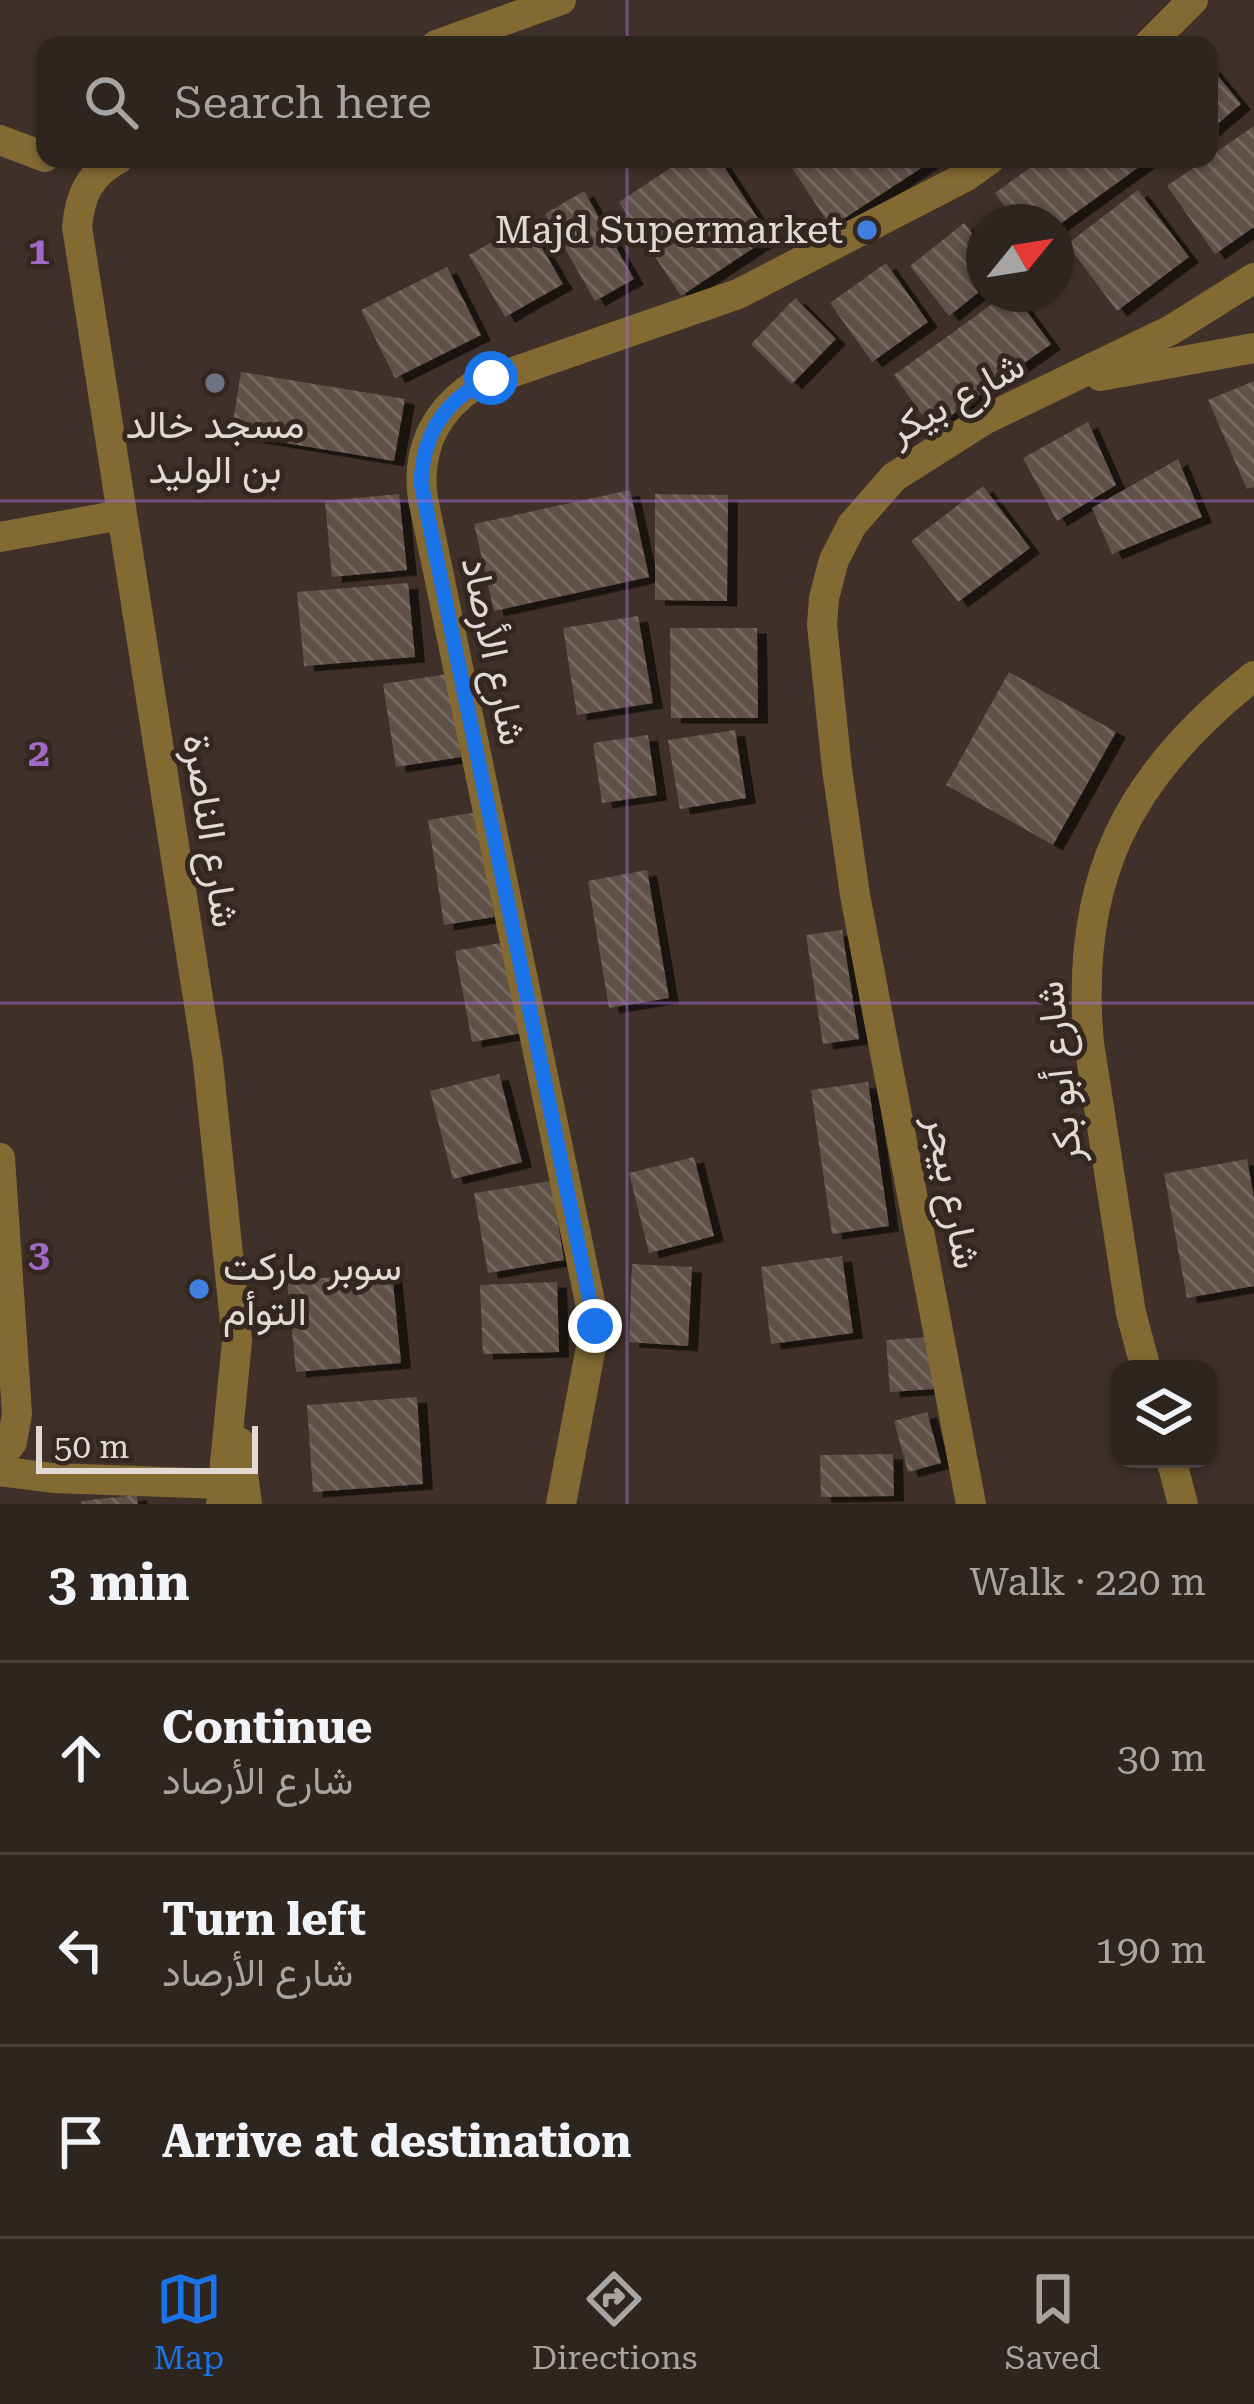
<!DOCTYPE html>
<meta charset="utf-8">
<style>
:root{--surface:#2f251f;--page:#372d28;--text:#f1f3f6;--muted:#a7a5a4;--line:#4a423d;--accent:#1a73e8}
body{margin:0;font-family:"Roboto Serif",Vazirmatn,serif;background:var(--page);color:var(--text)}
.controls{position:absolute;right:36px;bottom:36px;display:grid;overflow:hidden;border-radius:24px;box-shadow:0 3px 9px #0004}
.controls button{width:108px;height:108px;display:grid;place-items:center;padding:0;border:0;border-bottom:3px solid var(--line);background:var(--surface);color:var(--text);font:60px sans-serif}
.compass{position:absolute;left:966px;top:204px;width:108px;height:108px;border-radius:50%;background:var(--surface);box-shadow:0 3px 9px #0004;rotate:60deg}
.scale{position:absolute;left:36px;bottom:30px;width:222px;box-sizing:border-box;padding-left:12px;border:6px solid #e2d9d4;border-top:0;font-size:33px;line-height:42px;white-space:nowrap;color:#e2d9d4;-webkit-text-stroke:9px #34271f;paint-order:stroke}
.stop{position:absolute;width:36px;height:36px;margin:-27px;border:9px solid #1a73e8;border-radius:50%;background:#fff}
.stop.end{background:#1a73e8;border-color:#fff;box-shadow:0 3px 12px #0008}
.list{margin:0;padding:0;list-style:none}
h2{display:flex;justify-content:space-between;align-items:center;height:156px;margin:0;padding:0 48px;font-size:51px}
h2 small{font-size:39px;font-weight:400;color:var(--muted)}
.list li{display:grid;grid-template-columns:78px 1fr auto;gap:36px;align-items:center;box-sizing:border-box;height:192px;padding:0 48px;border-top:3px solid var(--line)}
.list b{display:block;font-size:45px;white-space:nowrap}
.list p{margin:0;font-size:39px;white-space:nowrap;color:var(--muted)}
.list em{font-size:39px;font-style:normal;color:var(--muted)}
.icon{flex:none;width:66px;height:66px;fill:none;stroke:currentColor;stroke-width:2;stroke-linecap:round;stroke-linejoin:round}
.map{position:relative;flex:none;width:1254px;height:1504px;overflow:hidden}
.search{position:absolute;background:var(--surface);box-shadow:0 3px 9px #0004;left:36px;right:36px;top:36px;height:132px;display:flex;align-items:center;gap:30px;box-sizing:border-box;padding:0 42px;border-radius:24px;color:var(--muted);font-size:45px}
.sheet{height:732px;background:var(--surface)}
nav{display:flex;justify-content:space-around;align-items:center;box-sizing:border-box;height:168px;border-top:3px solid var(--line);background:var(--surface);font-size:33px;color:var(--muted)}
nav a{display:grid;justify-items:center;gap:6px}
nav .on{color:var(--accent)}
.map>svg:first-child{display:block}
.building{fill:url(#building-back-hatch);filter:url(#shadow)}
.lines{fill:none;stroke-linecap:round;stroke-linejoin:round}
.minor{stroke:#836a33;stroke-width:30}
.route{stroke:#1a73e8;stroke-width:15}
.grid{fill:none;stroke:#9f69c6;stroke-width:3;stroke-opacity:0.55}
.shop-dot{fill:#3f7fe0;stroke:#34271f;stroke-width:4.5}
.worship-dot{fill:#6b7280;stroke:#34271f;stroke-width:4.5}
.labels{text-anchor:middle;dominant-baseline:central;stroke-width:10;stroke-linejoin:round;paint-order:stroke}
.poi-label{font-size:39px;fill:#e2d9d4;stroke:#34271f;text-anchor:end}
.street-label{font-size:39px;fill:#e2d9d4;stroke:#34271f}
.grid-label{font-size:39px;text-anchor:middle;font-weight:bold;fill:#9f69c6;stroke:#34271f;stroke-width:10;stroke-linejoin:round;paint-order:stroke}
</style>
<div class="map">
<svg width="1254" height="1504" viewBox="0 0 1254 1504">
<defs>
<pattern id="building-back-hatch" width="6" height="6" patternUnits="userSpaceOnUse" patternTransform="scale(3)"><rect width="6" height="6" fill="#605148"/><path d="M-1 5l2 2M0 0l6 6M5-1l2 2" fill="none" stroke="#766962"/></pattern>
<filter id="shadow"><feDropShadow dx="10" dy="5.5" stdDeviation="0" flood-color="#0009"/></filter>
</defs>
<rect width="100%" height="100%" fill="#3f3129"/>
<path class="building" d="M1209 65 1241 104 1209 131Z
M1254 126V227L1215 254 1167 186Z
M684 159H719L770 237 681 296 619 202Z
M786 159H935L831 227Z
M1042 159H1150L1056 227V222H1016L995 193Z
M1138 190 1189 257 1117 311 1067 244Z
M584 191 634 279 595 301 545 214Z
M527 222 563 284 505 317 469 255Z
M964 223 984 248V288L949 316 910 266Z
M886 263 928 322 872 362 830 303Z
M447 267 481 335 395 378 361 310Z
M1006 294H1014L1051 344 932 429 894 375Z
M795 298 836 339 792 384 751 344Z
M241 372 405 399 394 461 231 434Z
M1254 381V487L1247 489 1208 400Z
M1088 422 1116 485 1057 521 1023 458Z
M1178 459 1202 517 1112 554 1092 508Z
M983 486 1030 548 958 602 911 541Z
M630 490 649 577 494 611 474 524Z
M399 494 407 570 332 577 325 501Z
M655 494 728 495 727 601 655 600Z
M408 583 415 657 304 666 297 592Z
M638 616 653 703 577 715 563 628Z
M670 628H757L758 718H671Z
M1009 672 1116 732 1053 845 946 785Z
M447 674 461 757 396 767 383 684Z
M735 730 746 798 680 809 668 740Z
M648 735 657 795 602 803 593 743Z
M477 812 494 917 444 925 428 820Z
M647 870 669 998 609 1008 588 881Z
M842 930 859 1039 823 1044 806 935Z
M505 942 522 1033 472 1042 455 951Z
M499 1074 522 1162 453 1179 430 1091Z
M868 1082 889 1226 832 1234 811 1090Z
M694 1157 714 1236 649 1253 629 1173Z
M1247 1159 1254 1198V1286L1187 1298 1164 1174Z
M551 1181 564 1260 488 1273 474 1193Z
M842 1256 853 1333 771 1344 761 1267Z
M632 1264 692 1267 688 1346 629 1342Z
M392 1272 401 1363 296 1372 287 1281Z
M557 1282 559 1352 483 1354 480 1285Z
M929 1337 934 1389 890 1392 886 1340Z
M417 1397 423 1484 313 1492 307 1405Z
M927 1412 941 1463 908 1472 894 1421Z
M893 1454 894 1496 821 1497 820 1455Z
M137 1495 138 1504H82L81 1501Z"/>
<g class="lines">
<path class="minor" d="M436 45 561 0
M1148 45 1193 0
M0 140 45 157
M118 159C89 175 80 195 77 227L208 1062 237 1341 221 1504
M1100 376 1254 348
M0 537 121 515
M0 1158 17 1414 12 1442 0 1458
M1146 1369 1131 1313 1089 1043C1074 880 1128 775 1254 676
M239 1442 247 1504
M1171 1459 1183 1504
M0 1471 53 1478 223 1484
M561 1504 595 1326 423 499C416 451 434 413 473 386L738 294 965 177 990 159
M971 1504 855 895 837 769 822 625 824 598 834 560 852 525 894 477 984 420 1171 330 1254 278"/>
</g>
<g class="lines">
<path class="route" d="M491 378C445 399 423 433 421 483L595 1326"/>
</g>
<path class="grid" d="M627 0V45M627 159V1504M0 501H1254M0 1003H1254"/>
<g class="shop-dot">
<circle cx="867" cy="230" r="12"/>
<circle cx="199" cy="1289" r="12"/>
</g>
<circle class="worship-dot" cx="215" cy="383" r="12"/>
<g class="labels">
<g class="poi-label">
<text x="843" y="230">Majd Supermarket</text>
<text x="215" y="425" text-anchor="middle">مسجد خالد<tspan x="215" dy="45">بن الوليد</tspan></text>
<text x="223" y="1267" text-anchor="start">سوبر ماركت<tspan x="223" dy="45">التوأم</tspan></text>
</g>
<g class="street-label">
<text transform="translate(956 398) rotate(-29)">شارع بيكر</text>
<text transform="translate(494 651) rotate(78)">شارع الأرصاد</text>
<text transform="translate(211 831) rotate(81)">شارع الناصرة</text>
<text transform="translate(1059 1072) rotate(-96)">شارع أبو بكر</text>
<text transform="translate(953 1192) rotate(79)">شارع بيجر</text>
</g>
</g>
<g class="grid-label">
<text x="39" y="264">1</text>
<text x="39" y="766">2</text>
<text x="39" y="1267">3</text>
</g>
</svg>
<div class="controls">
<button><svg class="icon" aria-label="layers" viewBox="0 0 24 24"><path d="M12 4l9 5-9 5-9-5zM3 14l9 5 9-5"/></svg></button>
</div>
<svg class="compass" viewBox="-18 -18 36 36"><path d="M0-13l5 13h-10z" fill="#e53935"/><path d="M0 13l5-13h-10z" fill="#a7a5a4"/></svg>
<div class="scale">50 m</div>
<div class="stop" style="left:491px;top:378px"></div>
<div class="stop end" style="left:595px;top:1326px"></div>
<div class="search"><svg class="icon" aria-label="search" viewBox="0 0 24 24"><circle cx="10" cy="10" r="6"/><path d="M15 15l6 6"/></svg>Search here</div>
</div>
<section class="sheet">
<h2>3 min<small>Walk · 220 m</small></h2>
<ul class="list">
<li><svg class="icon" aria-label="ahead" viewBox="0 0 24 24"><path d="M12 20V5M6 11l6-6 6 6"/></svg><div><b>Continue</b><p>شارع الأرصاد</p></div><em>30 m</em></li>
<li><svg class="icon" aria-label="left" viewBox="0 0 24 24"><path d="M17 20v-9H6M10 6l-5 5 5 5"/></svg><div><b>Turn left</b><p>شارع الأرصاد</p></div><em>190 m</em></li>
<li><svg class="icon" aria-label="arrive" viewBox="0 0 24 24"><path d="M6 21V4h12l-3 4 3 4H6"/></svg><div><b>Arrive at destination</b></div></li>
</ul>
</section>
<nav>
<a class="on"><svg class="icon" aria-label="map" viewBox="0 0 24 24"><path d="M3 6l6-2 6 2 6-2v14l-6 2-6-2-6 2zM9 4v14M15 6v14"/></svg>Map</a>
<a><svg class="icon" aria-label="directions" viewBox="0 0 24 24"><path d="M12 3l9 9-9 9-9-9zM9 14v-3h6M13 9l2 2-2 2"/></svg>Directions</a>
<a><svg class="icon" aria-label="saved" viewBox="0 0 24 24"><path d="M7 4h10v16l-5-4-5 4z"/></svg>Saved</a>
</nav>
